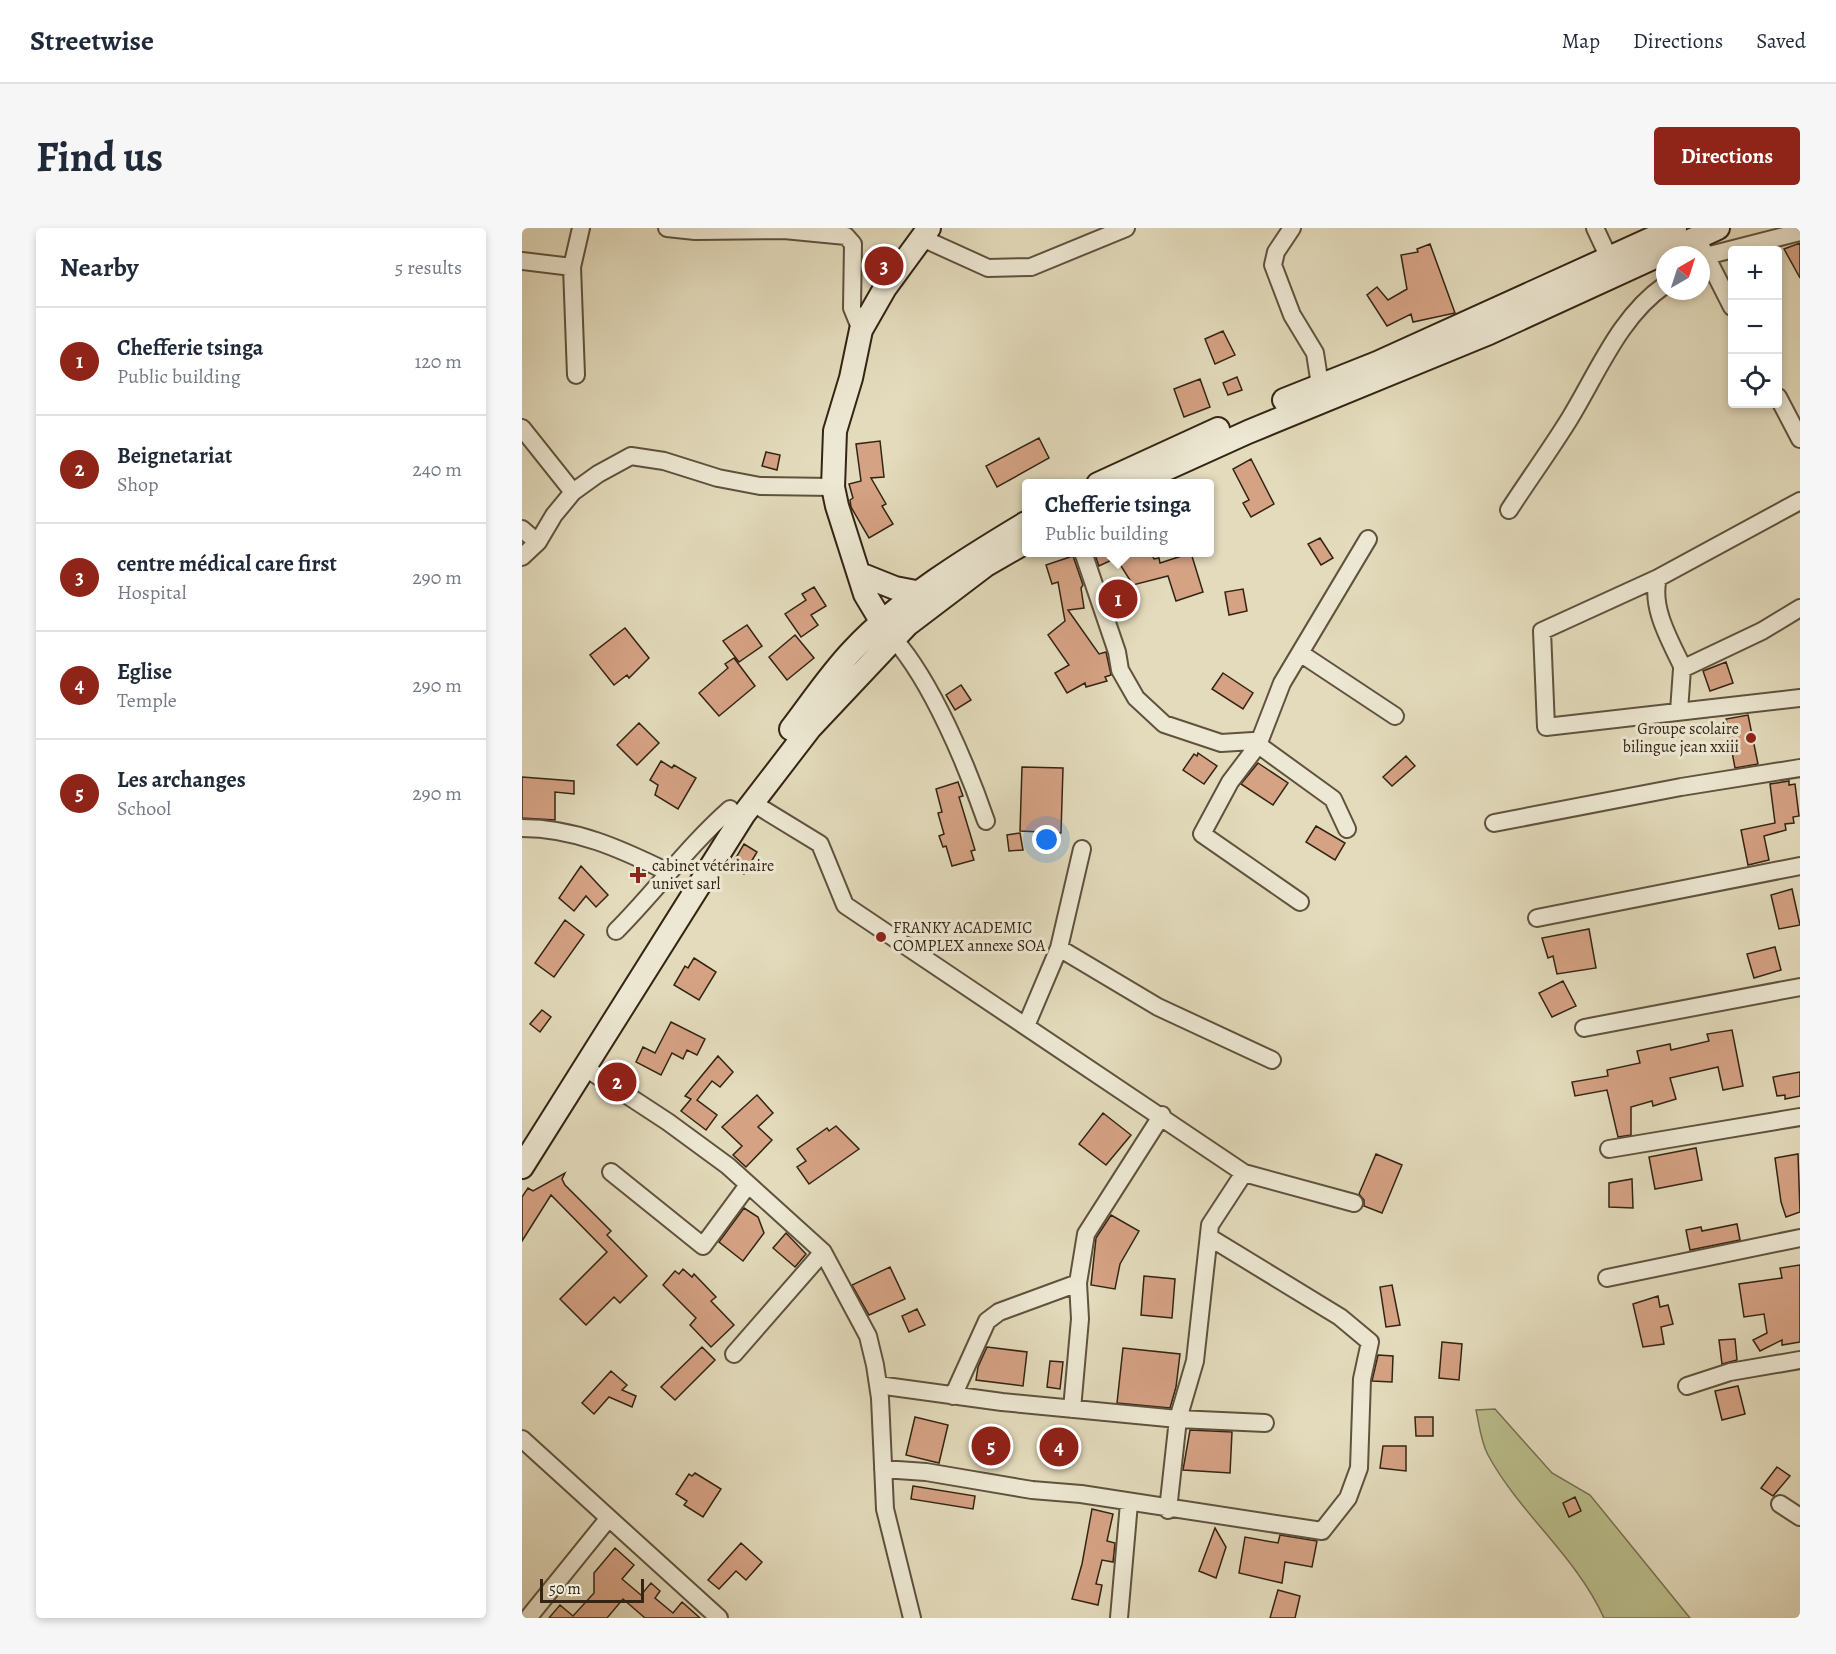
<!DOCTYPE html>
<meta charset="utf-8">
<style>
:root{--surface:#fff;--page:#f6f6f7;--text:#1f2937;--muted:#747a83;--line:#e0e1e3;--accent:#8f2418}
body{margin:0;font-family:Alegreya,serif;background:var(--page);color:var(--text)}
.controls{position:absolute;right:18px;top:18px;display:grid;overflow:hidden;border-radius:6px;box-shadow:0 3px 9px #0003}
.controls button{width:54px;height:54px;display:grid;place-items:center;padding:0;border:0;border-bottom:2px solid var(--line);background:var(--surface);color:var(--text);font:30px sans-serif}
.compass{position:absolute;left:1134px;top:18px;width:54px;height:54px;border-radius:50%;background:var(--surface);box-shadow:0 3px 9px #0003;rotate:39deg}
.scale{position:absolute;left:18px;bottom:15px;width:104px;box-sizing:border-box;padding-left:6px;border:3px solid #342413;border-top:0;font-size:16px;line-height:21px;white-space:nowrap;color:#342413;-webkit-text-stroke:4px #ede8d3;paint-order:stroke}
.you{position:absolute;left:525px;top:612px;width:21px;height:21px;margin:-15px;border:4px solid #fff;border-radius:50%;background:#1a73e8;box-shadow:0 0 0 9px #1a73e833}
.badge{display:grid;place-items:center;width:39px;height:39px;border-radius:50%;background:var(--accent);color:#fff;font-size:20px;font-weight:700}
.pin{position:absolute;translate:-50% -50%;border:3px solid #fff;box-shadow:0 2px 6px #0006}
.popup{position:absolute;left:500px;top:251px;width:192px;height:78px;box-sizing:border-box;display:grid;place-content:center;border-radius:6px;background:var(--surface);filter:drop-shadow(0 2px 4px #0005);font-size:20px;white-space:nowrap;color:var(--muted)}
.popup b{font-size:22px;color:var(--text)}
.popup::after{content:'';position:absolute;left:50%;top:100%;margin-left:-12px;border:12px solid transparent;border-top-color:var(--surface)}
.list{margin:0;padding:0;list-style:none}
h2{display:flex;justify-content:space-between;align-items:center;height:78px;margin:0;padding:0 24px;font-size:26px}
h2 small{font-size:20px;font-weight:400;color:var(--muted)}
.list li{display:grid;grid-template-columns:39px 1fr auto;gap:18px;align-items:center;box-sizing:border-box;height:108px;padding:0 24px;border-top:2px solid var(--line)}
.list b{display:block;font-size:22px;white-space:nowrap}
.list p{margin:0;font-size:20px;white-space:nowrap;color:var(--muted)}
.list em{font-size:20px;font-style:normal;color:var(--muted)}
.icon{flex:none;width:33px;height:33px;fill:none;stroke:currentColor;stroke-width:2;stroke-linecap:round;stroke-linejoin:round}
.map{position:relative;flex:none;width:1278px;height:1390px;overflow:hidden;border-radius:6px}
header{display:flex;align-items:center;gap:36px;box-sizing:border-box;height:84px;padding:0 30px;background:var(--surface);border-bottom:2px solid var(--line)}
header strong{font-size:28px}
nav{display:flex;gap:33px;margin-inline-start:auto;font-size:21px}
.intro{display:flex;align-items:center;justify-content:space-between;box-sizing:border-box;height:144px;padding:0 36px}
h1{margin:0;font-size:42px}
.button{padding:15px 27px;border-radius:6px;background:var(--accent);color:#fff;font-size:21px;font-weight:700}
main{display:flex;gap:36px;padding:0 36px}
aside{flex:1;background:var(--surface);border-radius:6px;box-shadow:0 3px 9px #0003}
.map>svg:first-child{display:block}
.green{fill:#babe8c;stroke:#777150;stroke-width:1.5}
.building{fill:#d5a284;stroke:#342413;stroke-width:1.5}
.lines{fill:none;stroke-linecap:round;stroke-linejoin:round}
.street-casing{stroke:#60523d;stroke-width:20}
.secondary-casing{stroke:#342413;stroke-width:26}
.street{stroke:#ede8d3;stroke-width:16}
.secondary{stroke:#ede8d3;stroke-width:22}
.poi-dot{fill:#8f2418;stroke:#ede8d3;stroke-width:2}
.labels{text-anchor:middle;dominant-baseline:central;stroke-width:6;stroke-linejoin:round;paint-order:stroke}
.poi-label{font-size:16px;fill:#342413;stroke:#ede8d3;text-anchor:start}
</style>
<header>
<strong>Streetwise</strong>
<nav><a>Map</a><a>Directions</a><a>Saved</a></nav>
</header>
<div class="intro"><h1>Find us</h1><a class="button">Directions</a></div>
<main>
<aside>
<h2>Nearby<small>5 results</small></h2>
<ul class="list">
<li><span class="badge">1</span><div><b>Chefferie tsinga</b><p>Public building</p></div><em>120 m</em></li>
<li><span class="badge">2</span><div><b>Beignetariat</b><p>Shop</p></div><em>240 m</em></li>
<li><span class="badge">3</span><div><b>centre médical care first</b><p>Hospital</p></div><em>290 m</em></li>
<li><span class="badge">4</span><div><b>Eglise</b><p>Temple</p></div><em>290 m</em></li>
<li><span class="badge">5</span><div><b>Les archanges</b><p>School</p></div><em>290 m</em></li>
</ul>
</aside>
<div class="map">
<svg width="1278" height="1390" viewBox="0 0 1278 1390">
<rect width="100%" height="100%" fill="#e3dbbc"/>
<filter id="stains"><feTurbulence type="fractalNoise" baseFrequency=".00333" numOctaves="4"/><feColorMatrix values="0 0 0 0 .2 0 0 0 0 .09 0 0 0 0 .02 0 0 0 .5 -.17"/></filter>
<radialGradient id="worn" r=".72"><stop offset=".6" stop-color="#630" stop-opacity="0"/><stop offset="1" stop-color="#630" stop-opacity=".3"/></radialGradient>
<path class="green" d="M973 1181 1030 1245 1068 1267 1168 1390H1082C1054 1328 998 1286 966 1227 959 1214 957 1196 954 1182Z"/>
<path class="building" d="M1278 15V50L1262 21Z
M908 16 933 85 891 94 889 86 865 98 845 67 855 59 866 72 885 61 879 27 896 24 895 21Z
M701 103 713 127 693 136 683 111Z
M715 149 720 162 706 167 701 155Z
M678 151 688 179 662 189 652 161Z
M517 210 527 230 475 259 464 238Z
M358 213 362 249 349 250 364 276 360 278 371 296 347 310 329 279 328 272 331 270 327 256 339 253 334 216Z
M244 224 258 227 255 242 240 238Z
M729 231 752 276 729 289 721 275 727 272 711 241Z
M798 310 811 330 799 337 786 316Z
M572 324H628L632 331 637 330 638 335 669 325 681 364 654 373 646 348 611 357 594 330 577 338Z
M551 328 561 357 559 360 562 380 546 382 577 426 584 424 589 447 583 449 585 453 564 459 563 455 545 465 533 445 547 437 526 407 543 393 536 354 530 356 524 337Z
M292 359 304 378 289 387 296 397 279 409 263 386 284 372 280 366Z
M600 360 609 384 594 389 586 364Z
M721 361 725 383 707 387 703 364Z
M225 397 240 418 217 434 201 413Z
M103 400 127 430 107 450 105 447 92 457 68 427Z
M273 407 292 430 265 452 247 429Z
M212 430 233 458 197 488 177 465 206 440 203 436Z
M1204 434 1211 455 1188 463 1181 443Z
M701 445 731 465 721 481 690 461Z
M439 457 449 472 433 482 424 467Z
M1226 487 1236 536 1213 540 1204 491Z
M117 495 137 515 115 537 95 517Z
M676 525 695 538 682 556 661 542 672 526 675 528Z
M884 528 893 538 870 558 861 549Z
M139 533 150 540 152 537 174 550 156 581 133 567 136 557 128 552Z
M736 535 766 555 751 577 719 556Z
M500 539 541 540 539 605 498 603Z
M0 549 52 553V566L33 564V592L0 590Z
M1267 553V557L1273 556 1277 588 1271 589 1272 595 1263 596 1264 602 1242 608 1247 632 1226 637 1219 602 1253 595 1248 556Z
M436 554 441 568 437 569 453 622 449 623 452 632 430 638 424 618 421 619 417 608 422 606 416 585 420 584 414 561Z
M794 598 823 615 813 632 784 614Z
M498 605 501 622 487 623 485 607Z
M222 616 235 624 222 646 209 638Z
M59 638 86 667 74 679 64 668 52 683 37 670Z
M1270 661 1278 697 1257 701 1249 667Z
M43 692 62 707 32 749 13 735Z
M1067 701 1074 740 1035 746 1031 728 1026 730 1020 710Z
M1253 719 1259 742 1232 750 1225 726Z
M172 730 194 744 177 772 152 757 163 738 166 740Z
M1041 753 1054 778 1030 789 1017 765Z
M20 782 29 789 18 804 8 796Z
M149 794 183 811 175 827 165 822 161 831 150 825 139 847 114 834 121 819 133 825Z
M1210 802 1221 858 1201 862 1196 839 1148 850 1154 871 1131 878 1130 873 1109 879V907L1096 909 1085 862 1053 868 1050 854 1086 848 1085 842 1118 835 1115 823 1148 816 1149 822 1187 813 1185 806Z
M196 828 211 844 198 859 190 853 175 872 195 887 184 902 159 883 169 871 163 868Z
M1278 844V868L1263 871V867L1255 868 1251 849Z
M235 867 251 885 236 899 250 912 224 939 211 927 220 918 200 899Z
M581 885 609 907 584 937 557 916Z
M314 898 337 921 287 956 275 939 284 933 275 921 305 900 307 903Z
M1174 920 1180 952 1133 961 1127 929Z
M854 926 880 937 860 985 842 978V972L837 966Z
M1276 926 1278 984 1264 989 1259 974 1253 930Z
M43 945 40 951 43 957 89 1003 85 1007 125 1048 98 1075 92 1069 64 1097 38 1071 85 1024 29 967 0 1013V969L6 960 11 963Z
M1110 951 1111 980 1087 979V955Z
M222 980 236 989 242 1005 221 1033 197 1014Z
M589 987 617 1003 598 1036 593 1061 569 1057 574 1010Z
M1215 996 1218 1012 1168 1022 1164 1002 1179 999 1180 1003Z
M264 1005 284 1026 273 1039 251 1020Z
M1278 1037V1114L1260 1117V1112L1238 1123 1231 1112 1245 1105 1242 1086 1222 1089 1217 1056 1260 1050 1258 1040Z
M368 1039 383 1071 347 1087 330 1057Z
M161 1041 170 1049 172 1046 194 1069 189 1073 212 1097 189 1119 168 1097 174 1090 141 1057 153 1043 157 1046Z
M622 1048 653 1051 650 1090 619 1087Z
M870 1057 878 1097 864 1099 858 1059Z
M1136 1068 1138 1079 1146 1077 1151 1096 1139 1099 1142 1116 1121 1119 1111 1076Z
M395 1081 403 1097 387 1104 380 1088Z
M1213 1111 1215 1132 1200 1136 1197 1112Z
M920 1114 940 1116 937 1152 917 1150Z
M180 1119 193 1132 153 1172 139 1159Z
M465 1119 505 1124 501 1158 454 1152 456 1139Z
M601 1120 658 1126 654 1159 648 1180 595 1175Z
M856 1127 871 1128 870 1154 850 1153Z
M528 1133 541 1134 538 1161 525 1159Z
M89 1143 105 1157 100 1162 114 1168 110 1179 87 1169 72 1186 60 1175Z
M1216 1158 1223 1186 1200 1192 1193 1163Z
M393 1189 426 1197 417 1235 384 1227Z
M893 1189H911V1208H894Z
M668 1202 710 1204 708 1245 661 1242Z
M861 1218H884V1243L858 1240Z
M1255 1239 1268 1248 1251 1268 1239 1260Z
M173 1245 199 1261 181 1289 162 1277 165 1273 154 1266 167 1246 170 1248Z
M391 1258 453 1268 451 1281 389 1271Z
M1053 1269 1059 1283 1047 1289 1041 1275Z
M570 1281 591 1286 585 1313 593 1315 591 1334 580 1332 574 1356 580 1357 576 1377 550 1371 560 1336Z
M693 1300 704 1319 694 1350 677 1343Z
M758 1307 795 1313 790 1339 763 1334 760 1355 717 1345 723 1309 756 1315Z
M219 1315 240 1334 224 1352 214 1343 197 1361 186 1352Z
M93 1320 112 1337 100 1351 119 1367 129 1355 138 1363 133 1370 151 1385 160 1374 178 1390H123L101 1371 85 1390H27L38 1377 51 1388 72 1365V1345Z
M756 1362 778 1368 773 1390H748Z"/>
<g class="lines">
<defs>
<path id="street" d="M145 0 173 3 262 2 324 8 331 16 330 80 339 102
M770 0 754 24 751 37 770 87 793 125 798 157
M1073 0 1087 30
M400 10 466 40 509 39 604 0
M1180 20 1210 79
M1179 31 1184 28 1278 4
M0 33 50 39
M54 147 50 39 59 0
M1256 169 1278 211
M0 200 51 264
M987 282C1007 251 1029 221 1048 190 1076 144 1098 88 1143 57
M0 301 15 314
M561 324 595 424 598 442 614 470 642 496 699 515 731 513 811 571 825 601
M0 329 16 314 32 287 51 264 76 246 109 228 142 233 196 250 238 258 311 259
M1136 350 1020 403 1024 499 1278 470
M372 411C410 454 445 538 464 593
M778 425 873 488
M1161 440C1149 414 1128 380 1136 350L1278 273
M1157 483 1160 441 1240 403 1278 380
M231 575 298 616 323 677 722 945 832 975
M972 595 1159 559 1278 540
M0 600C53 600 99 621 146 644
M778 674 680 606 708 554 736 517 760 455 846 311
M1015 690 1278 638
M94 703C134 663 166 618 208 581
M537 720 636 779 750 832
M504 798 537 720 560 621
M1062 800 1278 759
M62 839 146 894 206 938 301 1024 346 1108 353 1137 358 1170 363 1281 390 1390
M1087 921 1278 889
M89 944 181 1018 226 957
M1085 1050 1278 1010
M212 1126 301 1024
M356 1157 480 1174 656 1191 673 1133 688 997 722 945
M1165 1158 1208 1144 1278 1132
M431 1168 465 1093 477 1084 556 1055
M550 1181 558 1091 556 1055 564 1006 640 887
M0 1211 197 1390
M361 1241 404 1244 510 1262 559 1266 800 1303 826 1270 837 1240 840 1151 848 1114 818 1089 687 1009
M1258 1276 1278 1289
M646 1282 656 1191 743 1195
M6 1390 86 1291
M597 1390 607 1275"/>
<path id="secondary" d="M762 172 855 135 1153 0
M576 256 696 201
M611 256 726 204 967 105 1196 0
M343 348 373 360 399 365
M367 406 343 366 315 278 311 259 313 203 329 150 339 102 363 60 407 0
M269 501C289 475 308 446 331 422 380 370 444 331 504 295
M0 939 222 586 288 500 385 397 464 337 504 314"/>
</defs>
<use href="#street" class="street-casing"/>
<use href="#secondary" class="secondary-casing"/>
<use href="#street" class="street"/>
<use href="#secondary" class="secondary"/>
</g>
<g class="poi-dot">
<circle cx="1229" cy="510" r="6"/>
<path d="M113 638h6v6h6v6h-6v6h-6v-6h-6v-6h6z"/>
<circle cx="359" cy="709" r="6"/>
</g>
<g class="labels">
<g class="poi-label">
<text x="1217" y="501" text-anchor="end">Groupe scolaire<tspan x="1217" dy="18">bilingue jean xxiii</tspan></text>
<text x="130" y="638">cabinet vétérinaire<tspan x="130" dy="18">univet sarl</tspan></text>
<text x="371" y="700">FRANKY ACADEMIC<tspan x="371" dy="18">COMPLEX annexe SOA</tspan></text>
</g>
</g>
<rect width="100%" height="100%" filter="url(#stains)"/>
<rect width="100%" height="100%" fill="url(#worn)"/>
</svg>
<div class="controls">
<button>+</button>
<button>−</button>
<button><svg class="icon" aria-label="locate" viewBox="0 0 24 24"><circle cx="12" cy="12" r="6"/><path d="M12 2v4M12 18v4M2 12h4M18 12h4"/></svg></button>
</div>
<svg class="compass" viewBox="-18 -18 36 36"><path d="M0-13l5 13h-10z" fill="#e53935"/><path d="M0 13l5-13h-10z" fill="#747a83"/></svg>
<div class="scale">50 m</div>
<div class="you"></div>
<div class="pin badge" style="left:596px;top:371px">1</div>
<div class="popup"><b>Chefferie tsinga</b>Public building</div>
<div class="pin badge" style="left:95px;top:854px">2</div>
<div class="pin badge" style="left:362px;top:38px">3</div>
<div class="pin badge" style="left:537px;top:1219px">4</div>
<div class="pin badge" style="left:469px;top:1218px">5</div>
</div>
</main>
